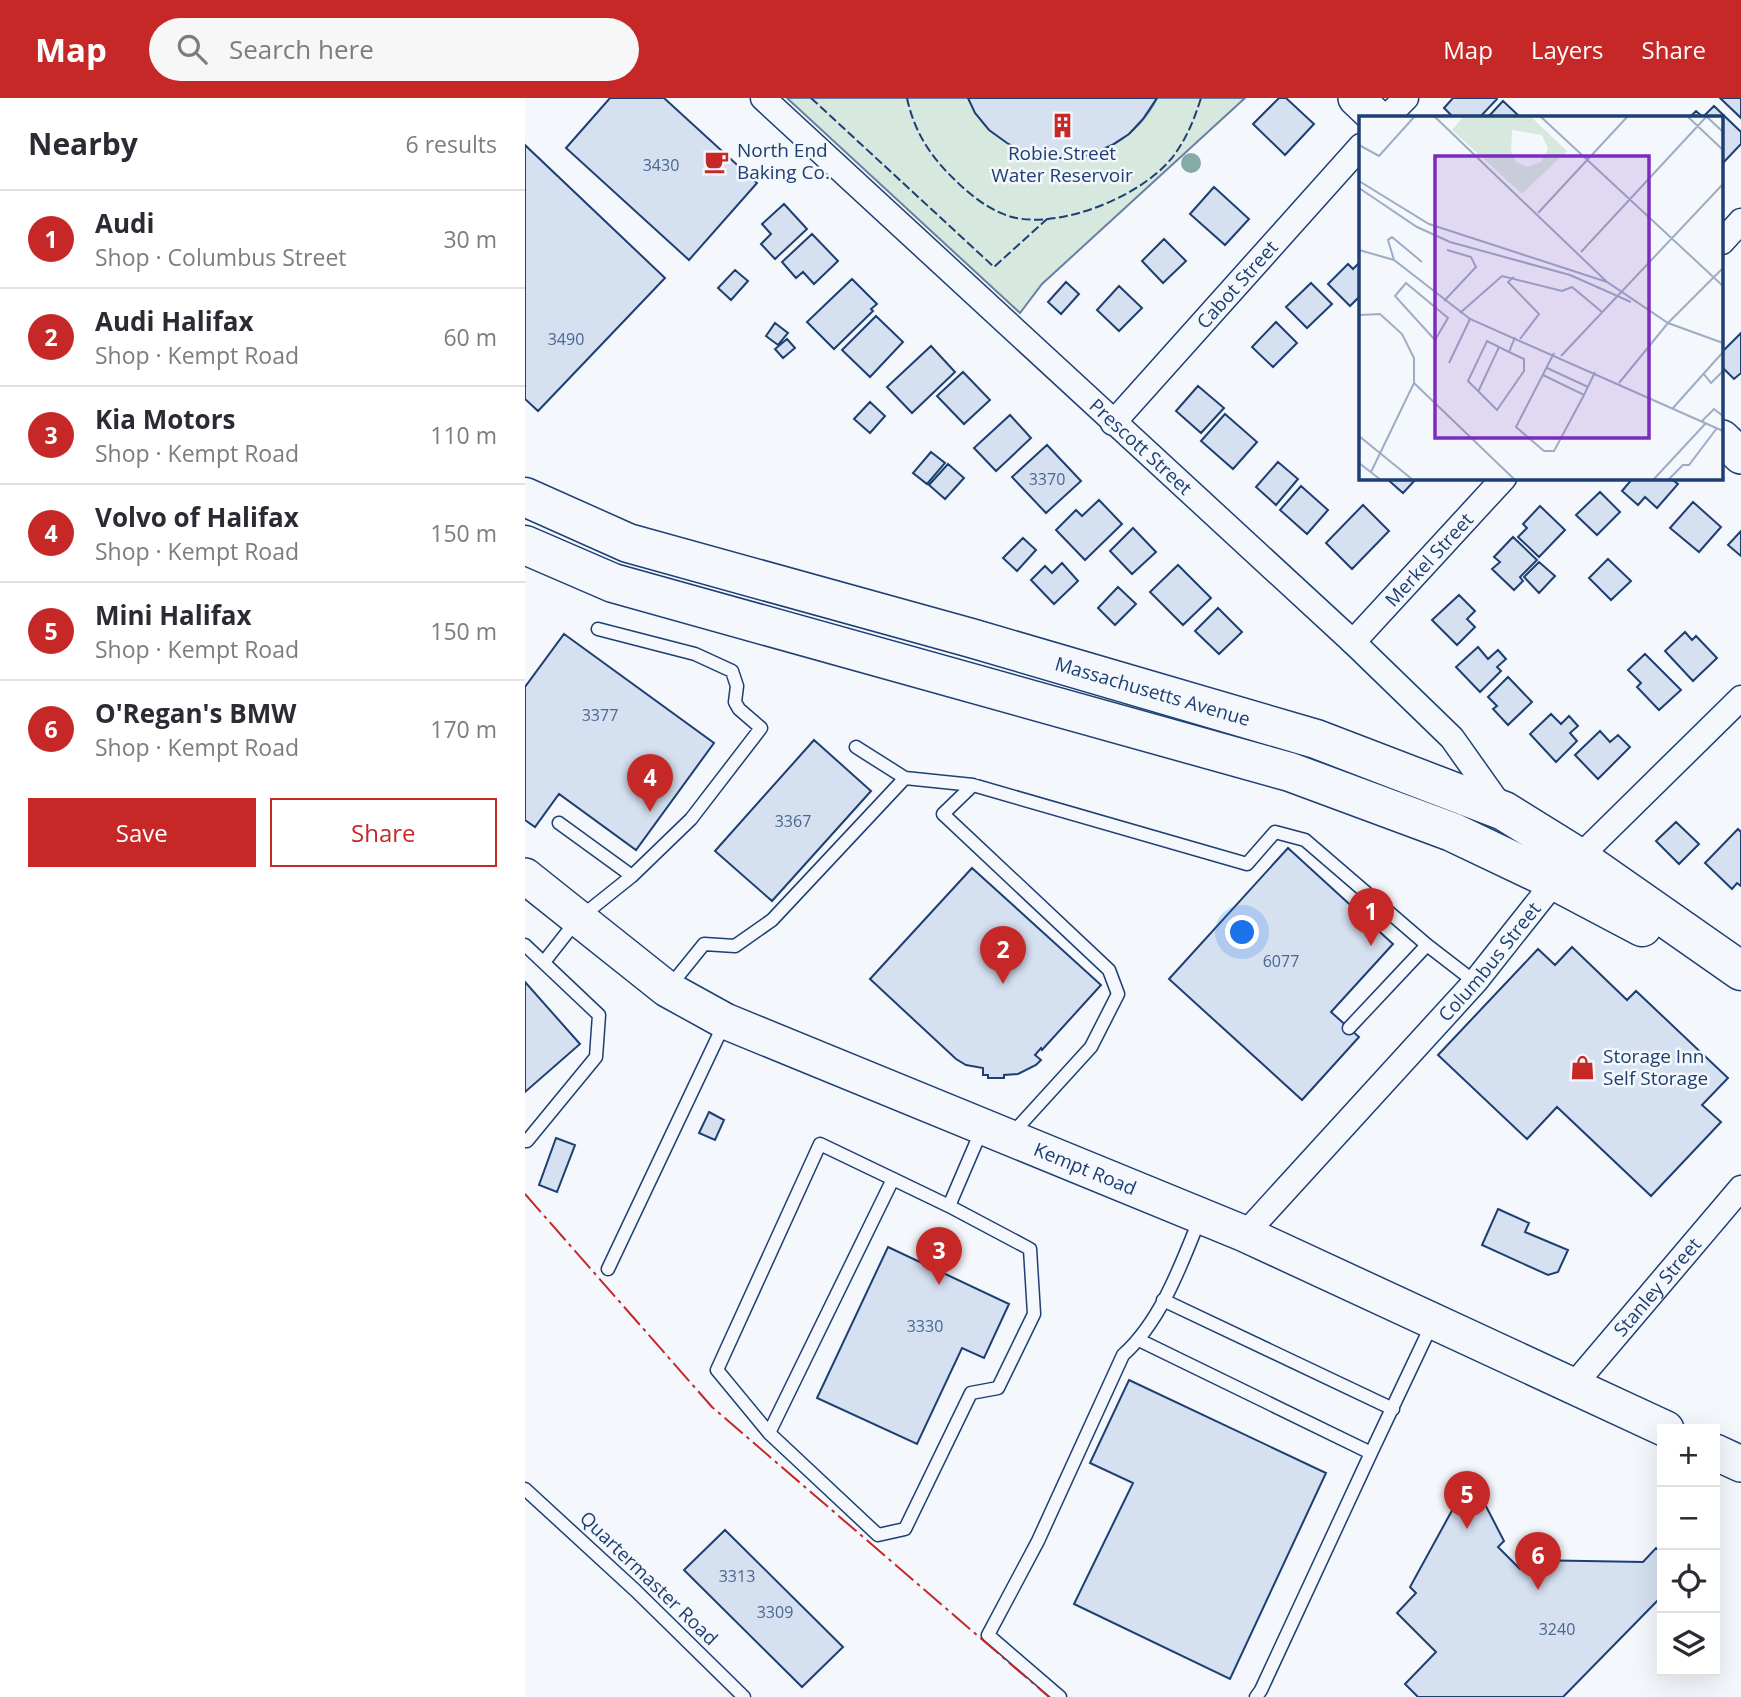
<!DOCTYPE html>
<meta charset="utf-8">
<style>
:root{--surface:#fff;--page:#f7f7f7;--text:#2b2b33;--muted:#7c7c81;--line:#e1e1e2;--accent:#c62828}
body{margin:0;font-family:"Open Sans",sans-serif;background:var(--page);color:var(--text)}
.controls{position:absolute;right:21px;bottom:21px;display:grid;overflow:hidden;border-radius:0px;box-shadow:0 7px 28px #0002}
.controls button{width:63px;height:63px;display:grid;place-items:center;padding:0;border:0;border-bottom:2px solid var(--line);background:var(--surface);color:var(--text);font:35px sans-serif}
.you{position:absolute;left:718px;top:835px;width:24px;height:24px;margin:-18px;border:5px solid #fff;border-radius:50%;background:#1a73e8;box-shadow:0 0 0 10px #1a73e833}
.badge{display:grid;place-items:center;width:46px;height:46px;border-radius:50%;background:var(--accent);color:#fff;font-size:23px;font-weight:700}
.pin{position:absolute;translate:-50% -58px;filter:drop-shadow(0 2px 4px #0008)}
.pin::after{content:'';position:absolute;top:37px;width:24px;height:21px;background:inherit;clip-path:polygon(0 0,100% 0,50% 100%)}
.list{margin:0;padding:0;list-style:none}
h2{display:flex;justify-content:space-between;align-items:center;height:91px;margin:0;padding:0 28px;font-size:30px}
h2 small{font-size:23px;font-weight:400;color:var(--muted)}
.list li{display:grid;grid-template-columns:46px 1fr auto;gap:21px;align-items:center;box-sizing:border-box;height:98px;padding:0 28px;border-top:2px solid var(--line)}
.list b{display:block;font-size:26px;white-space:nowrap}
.list p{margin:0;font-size:23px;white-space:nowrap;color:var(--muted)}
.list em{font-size:23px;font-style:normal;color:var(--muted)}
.actions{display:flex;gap:14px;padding:21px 28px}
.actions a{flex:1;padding:16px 0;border:2px solid var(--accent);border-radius:0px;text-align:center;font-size:24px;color:var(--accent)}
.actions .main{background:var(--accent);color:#fff}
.icon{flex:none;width:38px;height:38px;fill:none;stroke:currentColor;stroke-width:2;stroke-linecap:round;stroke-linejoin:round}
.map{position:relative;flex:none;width:1216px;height:1599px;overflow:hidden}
header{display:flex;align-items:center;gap:42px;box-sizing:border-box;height:98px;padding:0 35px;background:var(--accent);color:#fff}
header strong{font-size:33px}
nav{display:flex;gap:38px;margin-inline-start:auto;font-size:24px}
.search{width:490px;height:63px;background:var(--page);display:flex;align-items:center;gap:18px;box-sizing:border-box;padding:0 24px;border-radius:38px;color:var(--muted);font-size:26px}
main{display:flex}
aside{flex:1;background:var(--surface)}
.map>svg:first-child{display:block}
.green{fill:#d7e8df;stroke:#687fa3;stroke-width:2}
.building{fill:#d5e0f0;stroke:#1d3f73;stroke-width:2}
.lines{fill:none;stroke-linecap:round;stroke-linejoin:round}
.lane-casing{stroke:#1d3f73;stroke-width:15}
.street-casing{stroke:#1d3f73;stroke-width:27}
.secondary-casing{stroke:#1d3f73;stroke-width:38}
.primary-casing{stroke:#1d3f73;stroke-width:41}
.lane{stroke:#f4f7fb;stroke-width:12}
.street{stroke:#f4f7fb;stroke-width:24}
.secondary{stroke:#f4f7fb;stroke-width:35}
.primary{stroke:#f4f7fb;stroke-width:38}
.fence{stroke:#1d3f73;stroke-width:2;stroke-dasharray:9 3.5;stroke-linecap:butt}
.power{stroke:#c62828;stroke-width:2;stroke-dasharray:24 5 3.5 5;stroke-linecap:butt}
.tree{fill:#86aba6}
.labels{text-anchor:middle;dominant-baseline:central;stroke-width:5;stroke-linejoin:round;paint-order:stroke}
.number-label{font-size:16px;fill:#4b6792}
.poi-label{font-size:19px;fill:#1d3f73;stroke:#f4f7fb;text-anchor:start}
.street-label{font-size:19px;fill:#1d3f73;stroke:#f4f7fb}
.inset-road{fill:none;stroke:#9eadc5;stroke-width:2}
.view{fill:#7b2cbf;fill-opacity:0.15;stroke:#7b2cbf;stroke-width:3.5}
.inset-edge{fill:none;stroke:#1d3f73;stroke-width:3.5}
</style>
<header>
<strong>Map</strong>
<div class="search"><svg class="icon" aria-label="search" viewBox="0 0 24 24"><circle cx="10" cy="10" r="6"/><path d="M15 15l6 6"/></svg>Search here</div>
<nav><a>Map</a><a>Layers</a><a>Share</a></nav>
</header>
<main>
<aside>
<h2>Nearby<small>6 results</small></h2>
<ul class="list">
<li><span class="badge">1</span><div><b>Audi</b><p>Shop · Columbus Street</p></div><em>30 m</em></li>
<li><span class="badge">2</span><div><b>Audi Halifax</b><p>Shop · Kempt Road</p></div><em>60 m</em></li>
<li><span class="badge">3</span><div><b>Kia Motors</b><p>Shop · Kempt Road</p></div><em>110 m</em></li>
<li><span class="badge">4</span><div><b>Volvo of Halifax</b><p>Shop · Kempt Road</p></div><em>150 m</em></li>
<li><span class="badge">5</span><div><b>Mini Halifax</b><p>Shop · Kempt Road</p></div><em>150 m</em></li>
<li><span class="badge">6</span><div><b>O'Regan's BMW</b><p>Shop · Kempt Road</p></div><em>170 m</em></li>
</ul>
<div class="actions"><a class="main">Save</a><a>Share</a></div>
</aside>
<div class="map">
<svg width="1216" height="1599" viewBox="0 0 1216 1599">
<rect width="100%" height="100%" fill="#f4f7fb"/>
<path class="green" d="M262 0H443C483 80 591 80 632 0H720L517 186 495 215Z"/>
<path class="building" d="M85 0H139L232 85 164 162 41 50Z
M443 0H632L618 21 604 36 587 47 565 57 543 60H522L500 55 482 45 464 32 450 15Z
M754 0H761L789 26 760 57 728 26Z
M928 0H971L972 1 955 19H928L919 10Z
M1195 0H1216V20Z
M978 3 995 19H963Z
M1189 8 1216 34V46L1197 66V19H1165L1171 13 1178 19Z
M0 47 140 180 13 313 0 301Z
M689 89 724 121 700 147 665 116Z
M259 106 282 131 250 161 236 146 246 136 237 126Z
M287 136 313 163 289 186 278 174 271 180 257 164Z
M639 141 661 163 638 185 617 163Z
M835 164 836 197 825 208 803 186 823 166 828 171Z
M210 172 223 183 206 202 193 190Z
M327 181 352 206 346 211 348 213 309 251 282 224Z
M541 184 554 196 536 216 523 204Z
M786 185 807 206 782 230 761 209Z
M594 188 617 210 594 233 572 212Z
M351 218 378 244 345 279 317 252Z
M751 224 772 245 748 269 727 249Z
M250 225 263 235 253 247 241 238Z
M1216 235V275L1209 281 1197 269V254Z
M262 241 270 250 258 260 250 251Z
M406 248 430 274 387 315 362 289Z
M438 274 465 302 439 326 412 298Z
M673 288 699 310 676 335 651 313Z
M345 304 360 318 345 335 329 321Z
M700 316 732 344 708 371 676 343Z
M485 317 506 340 471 373 449 350Z
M522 347 556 383 521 415 487 379Z
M406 354 420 365 402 386 388 375Z
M753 364 773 381 751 407 731 389Z
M423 366 439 380 420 401 404 387Z
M861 380H892L878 395Z
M1108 380H1145L1153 386 1132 410 1120 399 1113 407 1097 393Z
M776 388 803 412 782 436 755 412Z
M1075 394 1095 414 1072 437 1051 417Z
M574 402 597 426 560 462 531 432 551 412 557 418Z
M1168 404 1196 429 1174 454 1145 430Z
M838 407 864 433 827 471 801 445Z
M1015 408 1040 432 1014 459 993 439 1002 430 998 426Z
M608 430 631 454 607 476 585 453Z
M1216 433V458L1203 447Z
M988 439 1012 462 995 479 998 483 989 492 967 471 975 464 969 459Z
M498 440 511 452 492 473 478 460Z
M1083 461 1106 483 1086 502 1064 480Z
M1014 464 1030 478 1014 495 999 479Z
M537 465 553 483 529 506 506 482 520 468 527 475Z
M653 467 686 500 658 527 625 494Z
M593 489 611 506 590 527 573 510Z
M934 497 950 513 942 521 950 529 932 547 907 522Z
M693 510 717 534 694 556 670 533Z
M1160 534 1167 542 1171 538 1192 560 1168 583 1140 553Z
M39 536 189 645 111 752 34 696 10 729 0 722V589Z
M953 549 963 561 973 552 981 561 972 569 976 573 955 594 931 569Z
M1120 556 1156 592 1134 612 1112 589 1116 585 1103 572Z
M983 579 1007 604 983 627 968 611 972 608 963 599Z
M1026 616 1036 626 1044 618 1053 628 1045 635 1052 643 1031 664 1005 636Z
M1075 633 1085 644 1093 637 1105 649 1073 681 1050 657Z
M289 642 346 693 247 803 190 753Z
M1151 724 1174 746 1154 766 1131 743Z
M1213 731 1216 734V788L1212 785 1207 791 1180 765Z
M763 750 868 846 806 914 834 939 777 1002 644 881Z
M447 770 576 887 517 952 516 950 510 957 516 962 511 967 493 976 479 977V980H463V977H458V970L441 967 431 961 345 881Z
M1047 849 1102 902 1111 893 1203 980 1177 1007 1196 1024 1126 1098 1032 1009 1002 1041 913 957 1013 851 1030 867Z
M0 884 55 946 0 994Z
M184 1014 199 1022 190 1042 174 1035Z
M31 1040 50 1047 32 1094 14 1087Z
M973 1111 1004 1125 1000 1134 1043 1152 1033 1174 1023 1177 957 1147Z
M363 1149 484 1206 459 1260 437 1250 392 1346 292 1300Z
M604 1282 801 1375 705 1581 549 1506 608 1385 565 1365Z
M950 1387 979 1443 973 1449 995 1471 1003 1462 1118 1464 1131 1450 1137 1455V1498L1038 1599H893L880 1586 911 1554 872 1515 891 1495 885 1489 930 1407 926 1401Z
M200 1432 318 1549 277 1589 159 1472Z"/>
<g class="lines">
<defs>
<path id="lane" d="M331 649 380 680
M448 687 418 716 584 872 593 896 566 949 485 1038
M34 725 107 778
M0 847 74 917 71 959 2 1043H0
M19 864 52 822 107 778 166 721 236 630 214 611 210 604 212 588 207 573 170 556 73 531
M145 888 179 846 210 848 247 822 380 680 448 687 722 766 750 734 780 742 902 847 950 884
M824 930 902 847
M368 1081 295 1046 192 1272 244 1335 353 1437 380 1431 446 1295 473 1290 509 1216 505 1151 424 1108
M83 1171 200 924
M638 1202 868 1311
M614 1242 846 1355 907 1226
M244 1335 368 1081 424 1108 457 1031
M0 1391 111 1493 219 1599
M535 1599 463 1537 513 1443 598 1257C636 1223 656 1167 675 1120
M731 1599 736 1592 846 1355"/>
<g id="street">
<path id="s1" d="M238 0 828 544 927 640 978 712"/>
<path d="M862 19 881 0"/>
<path d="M1197 144 1216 123"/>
<path id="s2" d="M588 325 836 48"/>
<path id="s3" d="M828 544 979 380"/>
<path id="s4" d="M720 1136 950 884 1030 783 1216 600"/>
<path id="s5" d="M1048 1288 1216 1090"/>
</g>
<g id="secondary">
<path d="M831 0 851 19"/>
<path d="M1197 340 1216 358"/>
<path id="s6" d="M0 778 142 891 200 923 720 1136 1141 1331"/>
<path d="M1190 1354 1216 1366"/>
</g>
<g id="primary">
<path id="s7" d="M0 399 103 445 446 540 791 641 979 713 1053 759 1216 873"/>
<path d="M0 447 88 485 765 674 927 734 1030 783 1117 829"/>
</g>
</defs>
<use href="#lane" class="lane-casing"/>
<use href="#street" class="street-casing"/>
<use href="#secondary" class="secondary-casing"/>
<use href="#primary" class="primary-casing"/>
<use href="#lane" class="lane"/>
<use href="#street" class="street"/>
<use href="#secondary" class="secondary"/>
<use href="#primary" class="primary"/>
<path class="fence" d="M286 0 469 169 522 121
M382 0C389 33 405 58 429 81 445 97 465 113 487 119 536 132 624 96 652 53 663 37 670 19 676 0"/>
<path class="power" d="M0 1096 187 1309 524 1599"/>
</g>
<circle class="tree" cx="666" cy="65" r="10"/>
<defs>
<symbol id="building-bare" viewBox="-9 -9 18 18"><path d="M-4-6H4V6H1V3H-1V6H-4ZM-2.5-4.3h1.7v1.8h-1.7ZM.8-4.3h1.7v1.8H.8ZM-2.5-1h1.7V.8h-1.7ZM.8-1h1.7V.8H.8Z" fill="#c62828" stroke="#f4f7fb" stroke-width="2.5" paint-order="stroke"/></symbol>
<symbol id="cafe-bare" viewBox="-9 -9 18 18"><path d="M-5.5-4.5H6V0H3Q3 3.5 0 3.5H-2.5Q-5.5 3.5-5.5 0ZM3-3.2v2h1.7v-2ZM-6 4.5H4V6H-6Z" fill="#c62828" stroke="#f4f7fb" stroke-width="2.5" paint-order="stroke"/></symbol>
<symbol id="shop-bare" viewBox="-9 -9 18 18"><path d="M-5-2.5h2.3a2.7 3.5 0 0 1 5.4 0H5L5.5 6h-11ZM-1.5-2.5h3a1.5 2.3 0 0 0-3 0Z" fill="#c62828" stroke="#f4f7fb" stroke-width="2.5" paint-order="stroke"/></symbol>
</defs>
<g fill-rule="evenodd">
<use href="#building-bare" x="520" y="10" width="35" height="35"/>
<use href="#cafe-bare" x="174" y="46" width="35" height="35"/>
<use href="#shop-bare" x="1040" y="952" width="35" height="35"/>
</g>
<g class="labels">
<g class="number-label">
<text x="136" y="67">3430</text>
<text x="41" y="241">3490</text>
<text x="522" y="381">3370</text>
<text x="75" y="617">3377</text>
<text x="268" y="723">3367</text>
<text x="756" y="863">6077</text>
<text x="400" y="1228">3330</text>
<text x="212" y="1478">3313</text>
<text x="250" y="1514">3309</text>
<text x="1032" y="1531">3240</text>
</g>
<g class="poi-label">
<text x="212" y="52">North End<tspan x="212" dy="22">Baking Co.</tspan></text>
<text x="537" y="55" text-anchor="middle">Robie Street<tspan x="537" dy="22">Water Reservoir</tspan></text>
<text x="1078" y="958">Storage Inn<tspan x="1078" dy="22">Self Storage</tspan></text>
</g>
<g class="street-label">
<text stroke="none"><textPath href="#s2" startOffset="186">Cabot Street</textPath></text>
<text stroke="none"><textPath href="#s1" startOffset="514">Prescott Street</textPath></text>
<text stroke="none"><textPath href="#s3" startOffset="112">Merkel Street</textPath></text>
<text stroke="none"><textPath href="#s7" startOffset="658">Massachusetts Avenue</textPath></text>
<text stroke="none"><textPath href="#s4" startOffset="366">Columbus Street</textPath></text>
<text stroke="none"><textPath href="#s6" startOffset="637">Kempt Road</textPath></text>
<text stroke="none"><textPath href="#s5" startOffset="130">Stanley Street</textPath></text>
<text transform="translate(124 1480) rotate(44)">Quartermaster Road</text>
</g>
</g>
<g transform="translate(834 18)">
<rect width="364" height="364" fill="#f4f7fb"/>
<path d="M105 0H171L208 35 163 78 93 14ZM153 14 183 19 189 33 182 46 168 51 157 46 152 36Z" fill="#d7e8df" fill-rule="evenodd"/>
<path class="inset-road" d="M75 0 248 166M181 0 364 170M328 0 364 34M347 0 364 16M0 29 20 40 56 0M0 65 70 108 248 166 309 207 364 227M0 72 58 111 91 126 211 159 272 186M179 97 269 0M0 134 35 144 111 203 364 315M222 136 348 0M35 144 29 124 33 121 63 146M155 161 149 166 180 198 161 223M47 167 89 202 76 224 36 180ZM85 185 117 151 112 141 88 134M101 197 143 160 203 175 213 171 243 196M0 199 21 198 43 218 55 242V267L12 356M140 231 128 225 109 265 138 294 165 255V243L150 236M195 237 157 311 185 335H195L225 279M202 240 364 68M90 247 111 203M188 252 229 271M344 257 352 267 364 255M184 259 225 279 236 256M55 267 156 364M260 267 309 207 364 152M119 276 140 231 150 236 156 221M314 292 364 236M343 305 355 293 364 300M0 320 54 364M0 347 22 364M294 364 347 307M309 364 324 349H330L358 312"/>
<path class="view" d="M76 40H290V322H76Z"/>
<rect width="364" height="364" class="inset-edge"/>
</g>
</svg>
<div class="controls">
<button>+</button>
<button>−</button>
<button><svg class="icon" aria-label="locate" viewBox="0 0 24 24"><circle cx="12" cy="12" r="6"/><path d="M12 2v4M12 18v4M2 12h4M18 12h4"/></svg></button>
<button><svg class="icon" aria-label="layers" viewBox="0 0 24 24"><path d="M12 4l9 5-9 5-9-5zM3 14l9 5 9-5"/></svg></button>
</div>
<div class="you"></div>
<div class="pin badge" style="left:846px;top:848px">1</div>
<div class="pin badge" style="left:478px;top:886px">2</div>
<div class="pin badge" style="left:414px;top:1187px">3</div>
<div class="pin badge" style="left:125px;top:714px">4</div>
<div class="pin badge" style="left:942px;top:1431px">5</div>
<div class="pin badge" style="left:1013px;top:1492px">6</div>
</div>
</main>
